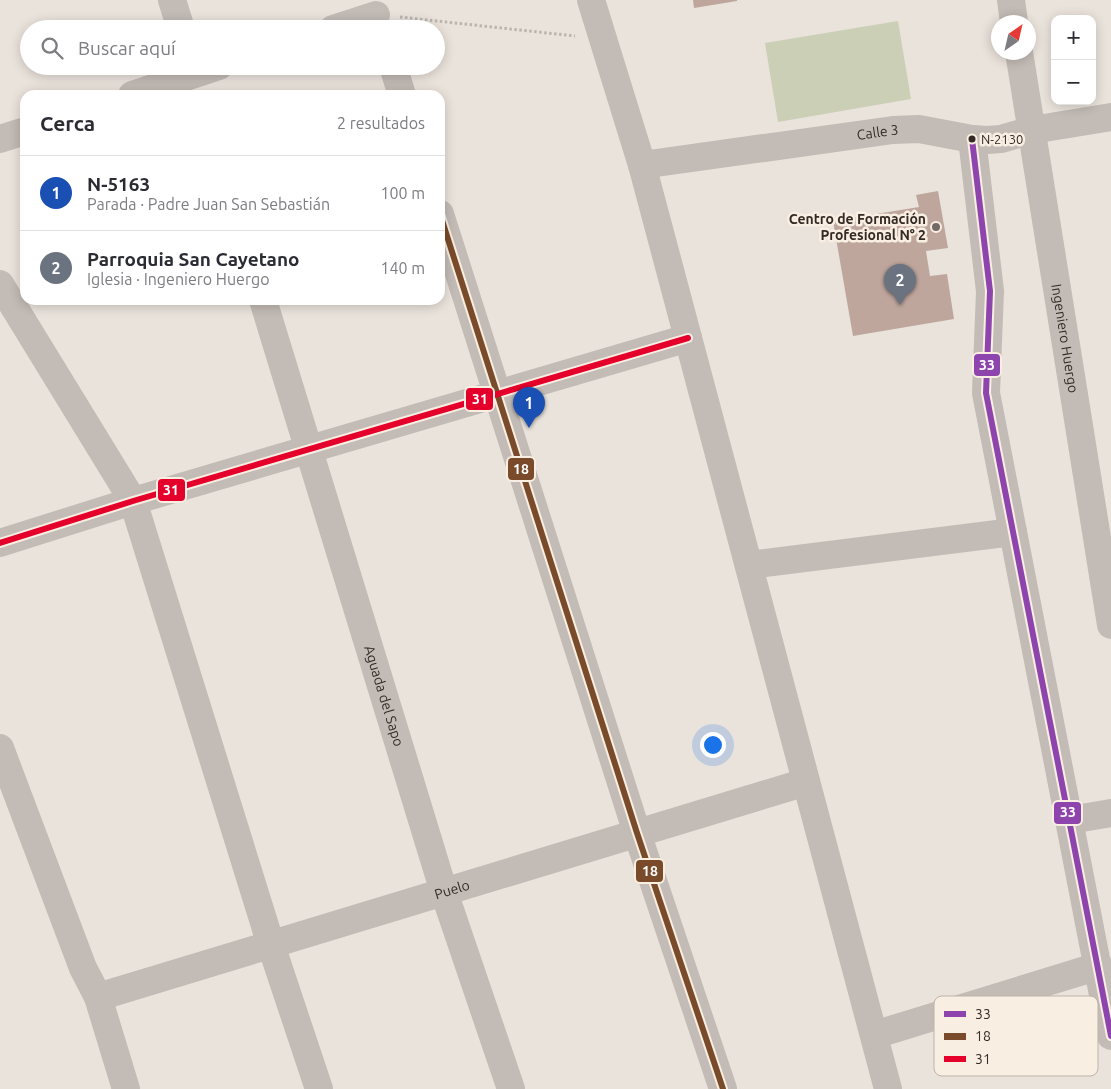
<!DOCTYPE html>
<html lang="es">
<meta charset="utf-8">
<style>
:root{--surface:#fff;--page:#f2f2f3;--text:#2b2b33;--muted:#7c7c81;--line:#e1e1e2;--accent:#736a65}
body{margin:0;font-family:Ubuntu,sans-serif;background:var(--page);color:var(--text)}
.controls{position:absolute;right:15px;top:15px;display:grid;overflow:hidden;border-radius:10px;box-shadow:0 2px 12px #0003}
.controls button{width:45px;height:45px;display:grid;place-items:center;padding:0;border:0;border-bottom:1px solid var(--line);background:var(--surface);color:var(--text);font:25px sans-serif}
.compass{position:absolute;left:991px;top:15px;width:45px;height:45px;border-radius:50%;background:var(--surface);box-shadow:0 2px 12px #0003;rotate:34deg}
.you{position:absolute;left:712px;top:744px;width:18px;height:18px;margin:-12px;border:4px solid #fff;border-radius:50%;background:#1a73e8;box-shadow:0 0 0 8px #1a73e833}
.badge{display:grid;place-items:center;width:32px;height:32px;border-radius:50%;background:var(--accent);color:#fff;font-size:16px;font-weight:700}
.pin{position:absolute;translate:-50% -41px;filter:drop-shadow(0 1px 2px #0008)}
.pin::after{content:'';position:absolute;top:26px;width:18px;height:15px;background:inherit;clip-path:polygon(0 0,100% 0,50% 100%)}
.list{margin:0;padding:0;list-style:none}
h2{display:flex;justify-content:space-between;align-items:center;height:65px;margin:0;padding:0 20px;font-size:21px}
h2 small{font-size:16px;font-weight:400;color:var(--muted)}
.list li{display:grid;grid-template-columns:32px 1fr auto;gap:15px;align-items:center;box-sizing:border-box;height:75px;padding:0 20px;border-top:1px solid var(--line)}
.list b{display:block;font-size:19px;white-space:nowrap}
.list p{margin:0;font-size:16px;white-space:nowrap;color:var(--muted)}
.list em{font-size:16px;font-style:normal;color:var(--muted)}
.icon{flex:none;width:28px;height:28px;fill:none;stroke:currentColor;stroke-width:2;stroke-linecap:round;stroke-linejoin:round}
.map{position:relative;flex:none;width:1111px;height:1089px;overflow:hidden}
.search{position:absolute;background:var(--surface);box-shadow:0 2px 12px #0003;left:20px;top:20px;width:425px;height:55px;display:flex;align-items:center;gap:12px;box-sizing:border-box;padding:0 18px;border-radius:28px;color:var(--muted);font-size:19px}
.panel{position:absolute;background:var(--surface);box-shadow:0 2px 12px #0003;left:20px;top:90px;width:425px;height:215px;border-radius:15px}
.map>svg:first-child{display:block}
.green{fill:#cbcfb6}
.building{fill:#bea69d}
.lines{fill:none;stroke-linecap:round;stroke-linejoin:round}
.path{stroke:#bcb4ae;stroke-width:3;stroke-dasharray:2.5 2.5;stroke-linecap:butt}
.minor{stroke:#c3bbb5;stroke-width:28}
.bus-1-casing{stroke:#f9eee2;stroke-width:10}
.bus-2-casing{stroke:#f9eee2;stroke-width:10}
.bus-3-casing{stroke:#f9eee2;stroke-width:10}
.bus-1{stroke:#8e44ad;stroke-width:6}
.bus-2{stroke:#7a4b2a;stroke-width:6}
.bus-3{stroke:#e4002b;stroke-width:6}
.bus-dot{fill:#332925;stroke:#f9eee2;stroke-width:2}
.poi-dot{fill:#736a65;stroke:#f9eee2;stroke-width:2}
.labels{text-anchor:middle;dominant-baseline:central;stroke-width:5;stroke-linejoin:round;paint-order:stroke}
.bus-label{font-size:13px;fill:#332925;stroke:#f9eee2;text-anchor:start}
.street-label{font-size:14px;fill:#332925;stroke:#f9eee2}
.poi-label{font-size:14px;font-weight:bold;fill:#332925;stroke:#f9eee2;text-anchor:end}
.key{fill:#f9eee2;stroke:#beb3a9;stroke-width:1}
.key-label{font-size:14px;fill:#332925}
.line-badge{stroke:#f9eee2;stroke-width:2}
.badge-label{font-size:14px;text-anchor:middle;font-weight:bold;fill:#fff}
</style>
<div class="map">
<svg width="1111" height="1089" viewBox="0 0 1111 1089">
<rect width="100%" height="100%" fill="#eae3dc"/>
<path class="green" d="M898 21 911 99 778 122 765 43Z"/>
<path class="building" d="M693 0H737V1L694 8Z
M938 191 948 248 926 251 930 276 947 274 954 319 853 336 833 221 919 207 916 195Z"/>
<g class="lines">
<path class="path" d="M400 17 575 36"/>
<g class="minor">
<path d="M172 0 181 29"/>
<path d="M591 0 642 165 888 1089"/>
<path d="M1011 0 1014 22"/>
<path d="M333 29 376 15"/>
<path id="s1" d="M1019 52 1111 625"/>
<path d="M393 66 402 95"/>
<path d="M132 95 219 66"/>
<path d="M0 139 25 131"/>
<path d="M972 139 990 291 986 393 1111 1036"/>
<path id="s2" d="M642 165 893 130 919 129 972 139 987 140 1001 139 1032 130 1111 117"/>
<path d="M440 214 637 833 723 1089"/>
<path d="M0 284 133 501 271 945 319 1089"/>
<path id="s3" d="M263 300 444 892 511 1089"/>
<path d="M0 543 133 501 688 338"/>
<path d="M749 565 1013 532"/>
<path d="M0 748 83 968 98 997 126 1089"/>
<path d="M1070 820 1111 813"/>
<path id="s4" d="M98 997 806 782"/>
<path d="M874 1035 1099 966"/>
</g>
<defs>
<path id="bus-1" d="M972 139 990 291 986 393 1111 1036"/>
<path id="bus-2" d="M440 214 637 833 723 1089"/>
<path id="bus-3" d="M0 543 133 501 688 338"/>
</defs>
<use href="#bus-1" class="bus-1-casing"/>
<use href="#bus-2" class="bus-2-casing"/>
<use href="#bus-3" class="bus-3-casing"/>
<use href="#bus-1" class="bus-1"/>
<use href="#bus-2" class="bus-2"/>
<use href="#bus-3" class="bus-3"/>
</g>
<circle class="bus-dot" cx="972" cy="139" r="4.5"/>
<circle class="poi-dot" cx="936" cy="227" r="5"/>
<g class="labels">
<g class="bus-label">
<text x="981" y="139">N-2130</text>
</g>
<g class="street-label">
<text stroke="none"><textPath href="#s2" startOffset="238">Calle 3</textPath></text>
<text stroke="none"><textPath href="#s1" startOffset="290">Ingeniero Huergo</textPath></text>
<text stroke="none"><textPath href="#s3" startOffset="414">Aguada del Sapo</textPath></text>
<text stroke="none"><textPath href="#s4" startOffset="370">Puelo</textPath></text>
</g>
<g class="poi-label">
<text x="926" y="219">Centro de Formación<tspan x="926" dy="16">Profesional N° 2</tspan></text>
</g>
</g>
<rect x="934" y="996" width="164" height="80" rx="8" class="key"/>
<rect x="944" y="1011" width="22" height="6" fill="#8e44ad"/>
<rect x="944" y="1033" width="22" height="7" fill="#7a4b2a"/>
<rect x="944" y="1056" width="22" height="6" fill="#e4002b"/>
<g class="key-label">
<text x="975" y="1019">33</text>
<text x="975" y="1041">18</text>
<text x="975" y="1064">31</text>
</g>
<g class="line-badge">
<rect x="973" y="353" width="28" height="24" rx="5" fill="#8e44ad"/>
<rect x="465" y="387" width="29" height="24" rx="5" fill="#e4002b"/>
<rect x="507" y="457" width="28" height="24" rx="5" fill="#7a4b2a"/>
<rect x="157" y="478" width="29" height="24" rx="5" fill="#e4002b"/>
<rect x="1053" y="801" width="29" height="24" rx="5" fill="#8e44ad"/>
<rect x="635" y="859" width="29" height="24" rx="5" fill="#7a4b2a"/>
</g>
<g class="badge-label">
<text x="987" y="370">33</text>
<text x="480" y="404">31</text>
<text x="521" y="474">18</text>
<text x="171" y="495">31</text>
<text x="1068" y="817">33</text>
<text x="650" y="876">18</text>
</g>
</svg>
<div class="controls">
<button>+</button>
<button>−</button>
</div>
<svg class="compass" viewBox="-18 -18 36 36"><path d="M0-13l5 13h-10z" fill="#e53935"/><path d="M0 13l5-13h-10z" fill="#7c7c81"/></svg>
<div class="you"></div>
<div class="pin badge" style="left:529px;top:428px;background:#1a4fb4">1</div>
<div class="pin badge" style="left:900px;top:305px;background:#6b7280">2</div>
<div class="search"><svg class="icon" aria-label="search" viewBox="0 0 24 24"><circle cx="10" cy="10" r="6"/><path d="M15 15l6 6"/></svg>Buscar aquí</div>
<section class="panel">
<h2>Cerca<small>2 resultados</small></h2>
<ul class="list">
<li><span class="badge" style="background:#1a4fb4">1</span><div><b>N-5163</b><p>Parada · Padre Juan San Sebastián</p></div><em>100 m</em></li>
<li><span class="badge" style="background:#6b7280">2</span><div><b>Parroquia San Cayetano</b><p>Iglesia · Ingeniero Huergo</p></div><em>140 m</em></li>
</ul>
</section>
</div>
